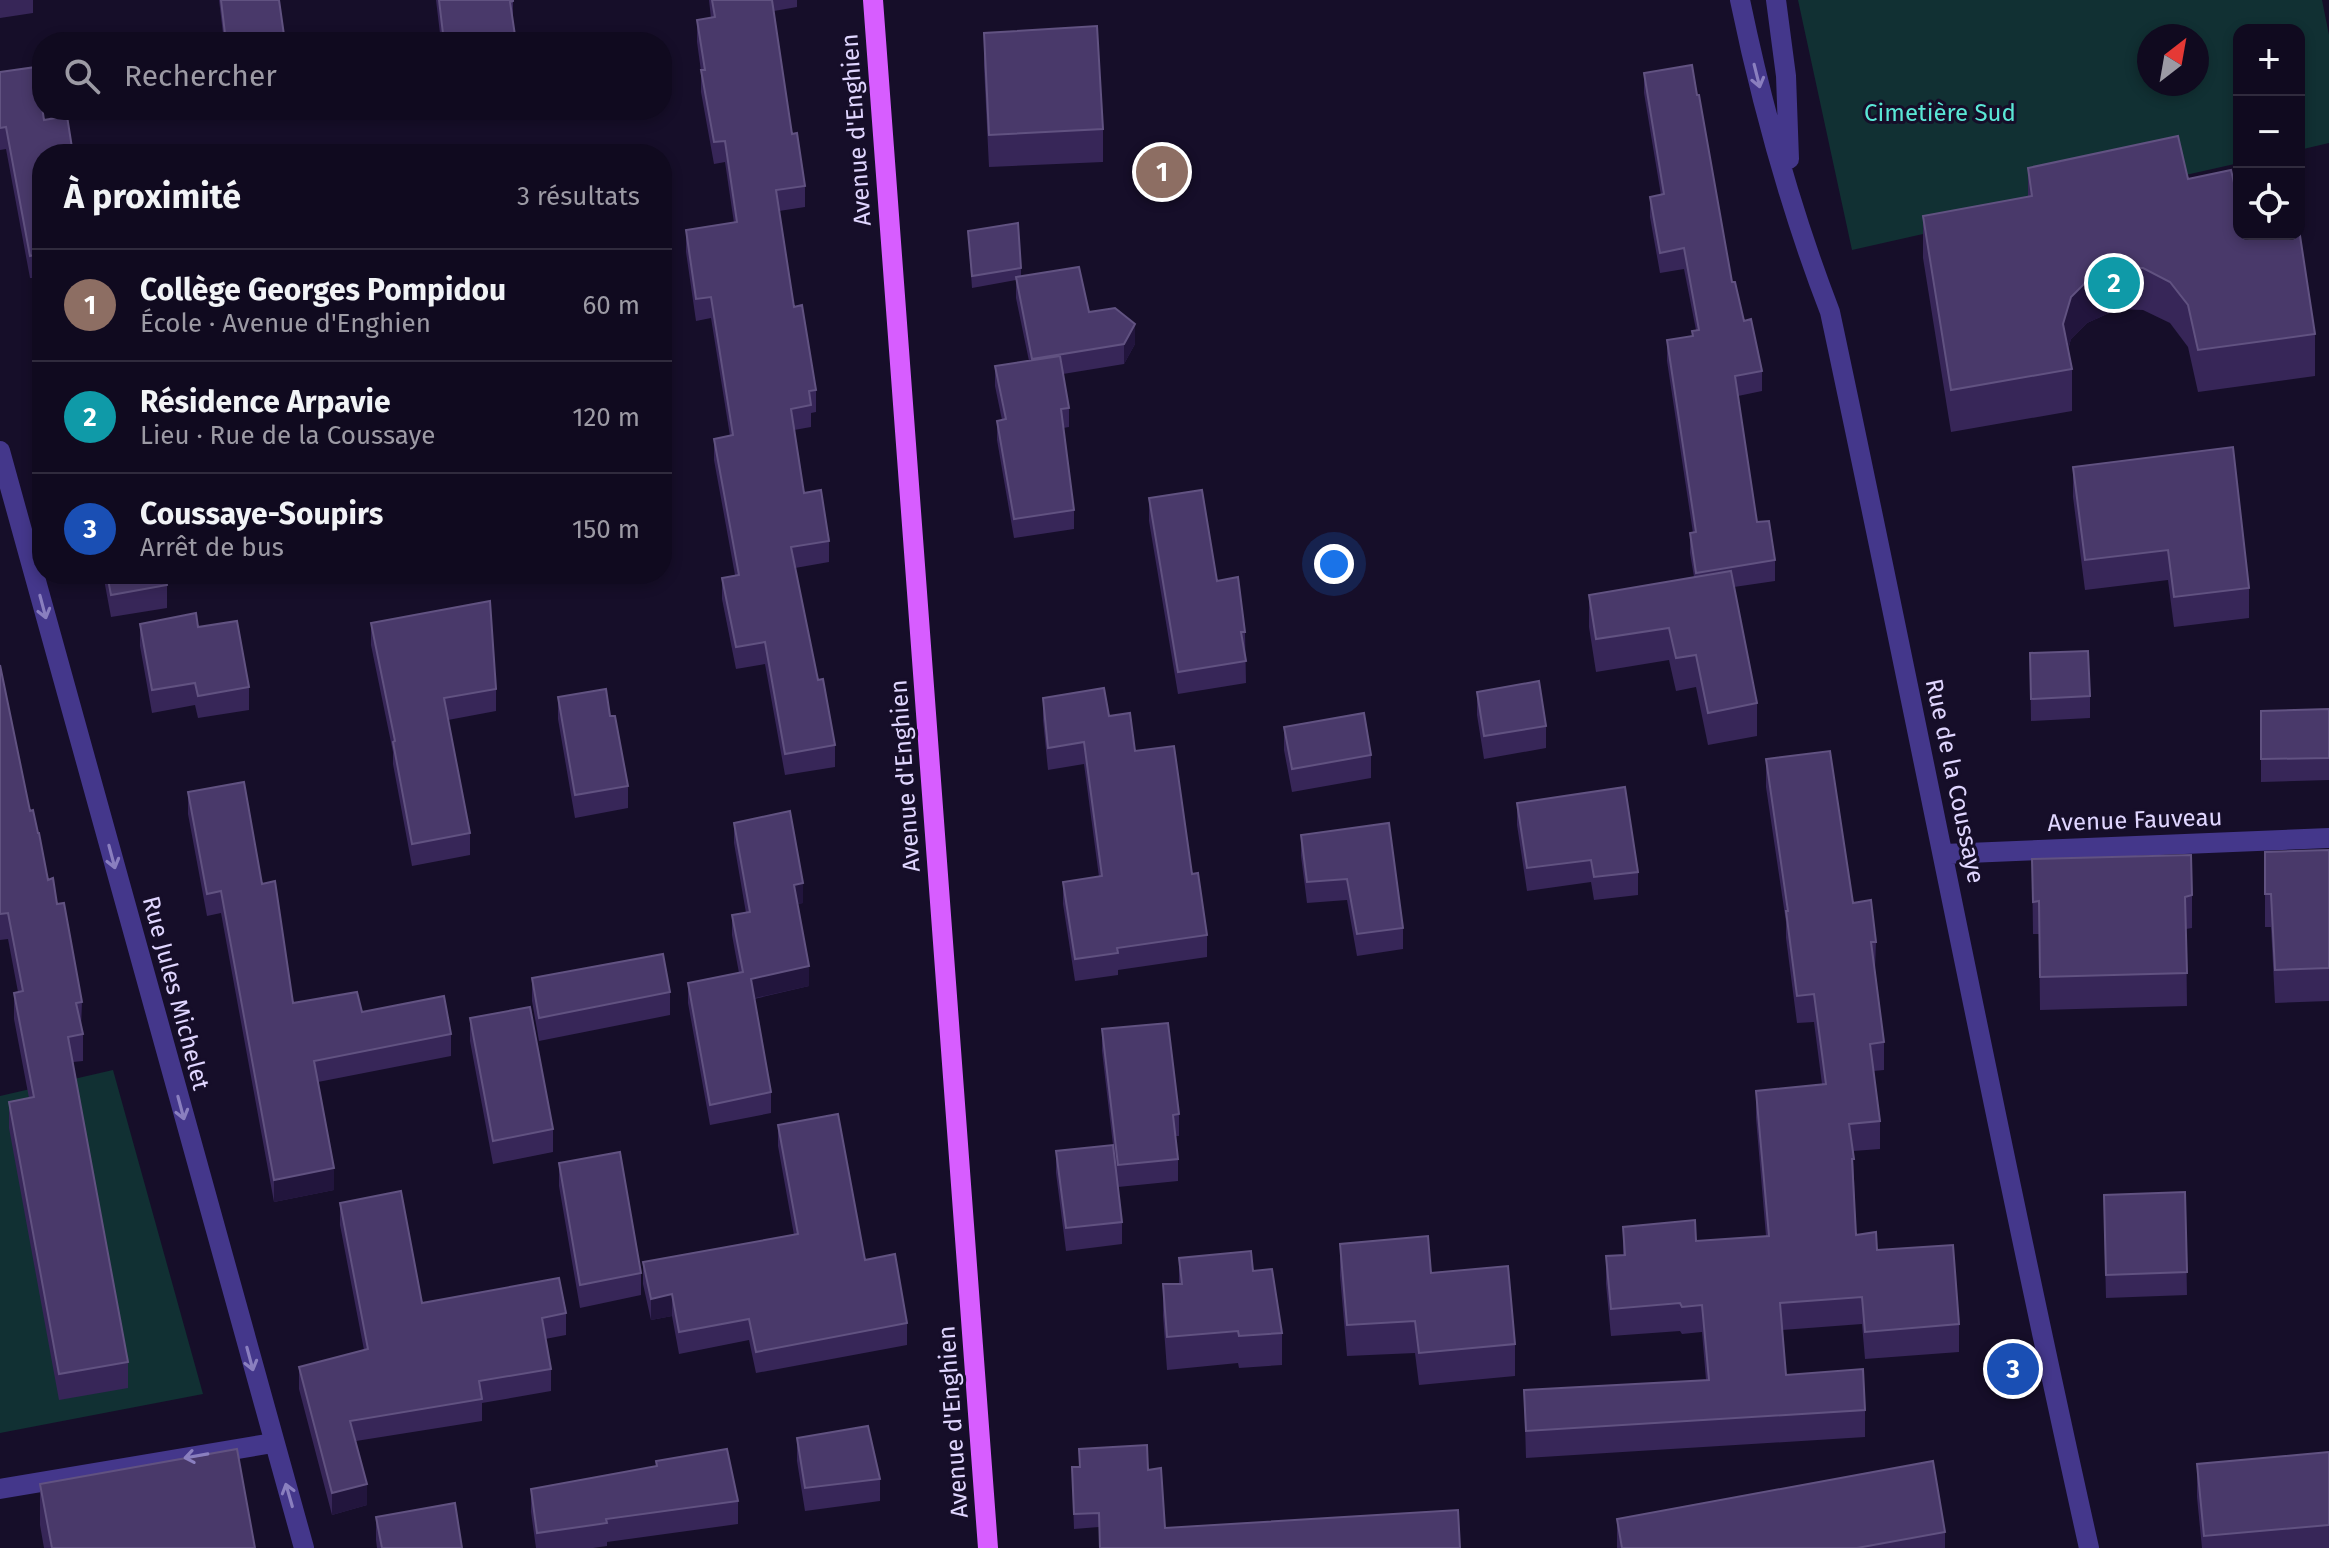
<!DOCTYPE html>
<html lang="fr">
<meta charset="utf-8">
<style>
:root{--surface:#100a1f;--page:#191328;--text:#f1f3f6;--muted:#9c9aa4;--line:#302b3d;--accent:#02c6ff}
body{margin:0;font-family:"Fira Sans",sans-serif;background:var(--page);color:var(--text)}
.controls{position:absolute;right:24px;top:24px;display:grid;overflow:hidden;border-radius:16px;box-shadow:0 4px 12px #0003}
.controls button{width:72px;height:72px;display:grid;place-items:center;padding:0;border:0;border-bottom:2px solid var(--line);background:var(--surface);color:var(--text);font:40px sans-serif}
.compass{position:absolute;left:2137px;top:24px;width:72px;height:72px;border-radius:50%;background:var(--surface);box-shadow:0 4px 12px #0003;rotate:31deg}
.you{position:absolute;left:1334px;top:564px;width:28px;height:28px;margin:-20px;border:6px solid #fff;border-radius:50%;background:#1a73e8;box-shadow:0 0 0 12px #1a73e833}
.badge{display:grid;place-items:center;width:52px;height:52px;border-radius:50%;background:var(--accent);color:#fff;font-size:26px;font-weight:700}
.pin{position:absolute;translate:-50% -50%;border:4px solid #fff;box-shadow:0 2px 8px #0006}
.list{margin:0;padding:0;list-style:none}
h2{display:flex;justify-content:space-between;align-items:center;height:104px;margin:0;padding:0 32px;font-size:34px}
h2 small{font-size:26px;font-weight:400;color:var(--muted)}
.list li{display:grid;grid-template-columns:52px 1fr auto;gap:24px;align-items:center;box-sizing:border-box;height:112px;padding:0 32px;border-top:2px solid var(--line)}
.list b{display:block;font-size:30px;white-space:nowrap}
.list p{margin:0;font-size:26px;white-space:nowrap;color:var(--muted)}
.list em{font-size:26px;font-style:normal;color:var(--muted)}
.icon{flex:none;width:44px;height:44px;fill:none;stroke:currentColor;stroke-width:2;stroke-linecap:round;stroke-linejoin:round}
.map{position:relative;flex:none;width:2329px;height:1548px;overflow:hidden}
.search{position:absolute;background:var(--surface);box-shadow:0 4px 12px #0003;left:32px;top:32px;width:640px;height:88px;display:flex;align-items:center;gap:20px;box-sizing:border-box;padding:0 28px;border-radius:32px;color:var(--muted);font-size:30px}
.panel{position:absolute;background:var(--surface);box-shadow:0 4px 12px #0003;left:32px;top:144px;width:640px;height:440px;border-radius:32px}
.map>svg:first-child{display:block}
.green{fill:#113033;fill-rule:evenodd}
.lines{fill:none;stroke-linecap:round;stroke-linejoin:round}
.minor{stroke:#44378b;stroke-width:20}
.major{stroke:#d75dff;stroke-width:20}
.wall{fill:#372658}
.shaded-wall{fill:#22153d}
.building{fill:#49396a;stroke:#615281;stroke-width:2}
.oneway{stroke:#8a7fbf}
.labels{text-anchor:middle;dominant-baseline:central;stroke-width:6;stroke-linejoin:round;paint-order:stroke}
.park-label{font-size:24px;fill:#5ae7d6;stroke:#160e29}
.street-label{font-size:24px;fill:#e0d6ff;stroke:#160e29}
</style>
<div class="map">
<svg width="2329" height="1548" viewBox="0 0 2329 1548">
<rect width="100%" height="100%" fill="#160e29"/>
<path class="green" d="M1798 0H2322L2329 35V143L2299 150V30H2239V163L1852 250ZM2149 36H2197V84H2149Z
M113 1070 203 1394 0 1433V1096Z"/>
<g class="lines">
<path class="minor" d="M1740 0C1762 106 1791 211 1830 312 1918 723 1997 1137 2089 1548
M1776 0 1786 76 1789 159
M0 451 304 1548
M1944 854 2329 838
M0 1489 273 1443"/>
<path class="major" d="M873 0 988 1548"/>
</g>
<path class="wall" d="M0 0H33V13L0 18Z
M219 0H279L285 42H224Z
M436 0H513V24L516 42H441Z
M709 0H797V7L774 11 792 134 805 186V207L779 211 794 307 816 390V412L811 413V427L794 430 804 493 829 541V562L795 568 818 680 835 745V767L785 775 765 664 736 669 722 599V578L735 575 714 460V439L730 436 711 318 696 321 686 252V230L734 223 725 162 714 164 701 92V71L697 42V20L711 18Z
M984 33 1103 129V162L989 167 984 66Z
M0 72 44 120 42 154V324L34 278H30L6 149 0 150Z
M1644 73 1732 282 1744 321 1762 371V391L1738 396 1757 522 1775 560V581L1734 587 1757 703V736L1708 745 1696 687 1676 691 1669 660 1596 672 1589 627V595L1694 577 1690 553V533H1693L1667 361V340L1692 336 1696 330 1684 269 1660 273 1650 217V197L1661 195 1644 93Z
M2028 168 2188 179 2238 200 2315 334V376L2198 392 2188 347 2170 323 2143 310 2118 309 2087 323 2071 339 2068 350 2072 369V411L1951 432 1923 258V216L2028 197Z
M968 231 1021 268V277L1089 312 1135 344 1124 364 1063 374 1069 408V427L1063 428 1074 510V529L1014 538 997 440V421L1002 420 995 386V366L1029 361 1016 298V280L972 288Z
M2073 467 2249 588V618L2174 627 2168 580 2085 590 2073 497Z
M1149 498 1217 581 1245 632 1246 683 1178 694 1149 521Z
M103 574H165L167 585V608L111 617Z
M371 623 496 689V711L448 720 470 833V855L412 866 393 764V752L371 645Z
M140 624 198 627 249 687V710L198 718 195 705 152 713 140 646Z
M2030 653 2090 696V718L2031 721Z
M0 665 30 811 48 880 57 904 82 1002 81 1028 83 1034V1061L73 1062 128 1362V1388L59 1400 9 1128V1102L29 1098 14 1019V993L18 992 8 939 0 940Z
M1477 692 1546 726V748L1484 759 1477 715Z
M558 697 610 716 628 786V808L575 818 558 719Z
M1043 698 1109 716 1135 751 1192 874 1207 935V957L1118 970V975L1075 981 1063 904V882L1099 877 1084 764 1048 770 1043 720Z
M2329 709V780L2261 782V711Z
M1284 727 1371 755V778L1292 792 1284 750Z
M1766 759 1853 903 1876 942 1875 969 1884 1042V1070L1873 1071 1880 1121V1149L1853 1151 1856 1235 1877 1250 1959 1324V1352L1865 1359 1862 1324 1782 1330 1786 1375 1865 1410V1437L1526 1458 1524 1390 1706 1380 1702 1332 1682 1334 1680 1331 1611 1336 1606 1284V1256L1623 1255V1227L1696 1241 1766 1236 1756 1118V1091L1822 1084 1814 1022 1797 1023 1786 938V922L1766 787Z
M188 792 262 884 293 1003 362 1012 451 1034V1056L318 1082 334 1190 274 1202 221 913 207 916 188 814Z
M1517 803 1638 872V895L1594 900 1591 882 1527 891 1517 825Z
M734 823 803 903 797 904 809 986 754 999 771 1092V1113L710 1125 688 1003V983L739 973 732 935V915L746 913 734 843Z
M1301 835 1403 928V949L1357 956 1347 900 1307 903 1301 856Z
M2329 850V1001L2275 1003 2271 927H2265V852Z
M2032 859 2192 895V928L2186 929 2187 1006 2040 1010 2039 934H2033Z
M532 978 670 992V1015L539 1041 532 1001Z
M470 1018 553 1129V1152L493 1164 470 1041Z
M1102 1029 1179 1114V1136H1175L1178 1159V1181L1118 1187 1122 1222V1244L1066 1251 1056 1173V1151L1113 1145 1102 1051Z
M778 1125 907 1323V1345L756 1373 749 1340 679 1354 672 1316 651 1320 643 1284V1262L794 1235 778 1146Z
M559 1163 641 1273V1295L580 1308 559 1186Z
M2185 1192 2187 1295 2106 1298 2104 1217Z
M340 1203 422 1303 566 1313V1335L545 1339 551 1369V1391L482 1403V1421L356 1441 367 1505 332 1515 299 1389V1367L364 1350 340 1225Z
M1340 1244 1431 1273 1515 1344V1376L1419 1385 1415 1353 1347 1356 1340 1276Z
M1179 1258 1253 1271 1282 1333V1365L1239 1368 1238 1363 1167 1370 1163 1316V1284H1179Z
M797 1438 880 1479V1501L805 1511 797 1461Z
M1079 1449 1148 1470 1165 1528 1460 1548H1100L1099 1527 1074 1529 1072 1467H1079Z
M2329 1452V1548H2202L2197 1497V1464Z
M656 1461 738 1501V1524L607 1542V1546L593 1548H536L531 1512V1489L656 1467Z
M40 1484 255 1548H44L40 1525Z
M376 1517 462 1548H377L376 1540Z
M1617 1519 1945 1532V1548H1617Z"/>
<path class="shaded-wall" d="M2118 267V309L2087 323 2071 339 2063 366V324L2071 297 2087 281Z
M1135 324V344L1124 364V344Z
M803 883V903L794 905V885Z
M809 966V986L751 999V979Z
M334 1168V1190L274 1202V1180Z
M672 1294V1316L651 1320V1299Z
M367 1484V1505L332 1515V1493Z"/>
<path class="building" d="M221 0H279L285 42H226Z
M439 0H513V1L510 2 516 42H444Z
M712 0H772L792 134 797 133 805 186 776 190 794 307 802 305 816 390 809 391 811 405 791 409 804 493 821 490 829 541 791 547 818 680 823 679 835 745 785 754 765 642 736 647 722 578 739 575 714 439 733 435 711 297 696 299 686 230 737 222 725 141 714 142 701 70H705L697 20 715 17Z
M1097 26 1103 129 989 135 984 33Z
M1692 65 1697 95H1699L1732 282H1735L1744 321 1751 319 1762 371 1735 376 1757 522 1769 521 1775 560 1696 573 1690 533 1696 532 1667 340 1693 336 1692 331 1699 330 1684 248 1660 253 1650 197 1664 194 1644 73Z
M36 67 44 120 67 116 73 154H42V302L34 255 30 256 6 127 0 128V72Z
M2178 136 2188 179 2231 170 2238 200 2239 199V234H2299V229L2315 334 2198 350 2188 305 2170 282 2143 268 2118 267 2087 281 2071 297 2063 324 2072 369 1951 390 1923 216 2032 196 2028 168Z
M1018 223 1021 268 972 276 968 231Z
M1079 267 1089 312 1115 308 1135 324 1124 344 1032 359 1016 277Z
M1060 356 1069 408 1061 409 1074 510 1014 519 997 421 1006 419 995 366Z
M2233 447 2249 588 2174 597 2168 550 2085 560 2073 467Z
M1202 490 1217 581 1238 577 1245 632H1241L1246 661 1178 672 1149 498Z
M1731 571 1757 703 1708 713 1696 655 1676 658 1669 628 1596 639 1589 595Z
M107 574H165L167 585 111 595Z
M490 601 496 689 444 698 470 833 412 844 393 742 395 741 371 623Z
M196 613 198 627 237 621 249 687 198 696 195 683 152 690 140 624Z
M2088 651 2090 696 2031 699 2030 653Z
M0 665 30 811 33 810 38 833H39L48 880 53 878 57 904 64 903 82 1002 76 1003 83 1034 68 1037 128 1362 59 1374 9 1102 34 1097 14 993 23 991 8 913 0 914Z
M1539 681 1546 726 1484 736 1477 692Z
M1104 688 1109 716 1130 713 1135 751 1174 746 1192 874 1198 873 1207 935 1117 948 1118 953 1075 959 1063 882 1102 876 1084 742 1048 748 1043 698Z
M606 689 610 716H615L628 786 575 795 558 697Z
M2329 709V758L2261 759V711Z
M1364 713 1371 755 1292 769 1284 727Z
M1830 751 1853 903 1871 900 1876 942H1871L1884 1042 1870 1044 1880 1121 1849 1124 1854 1159H1852L1856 1235 1876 1232 1877 1250 1953 1245 1959 1324 1865 1332 1862 1297 1780 1303 1786 1375 1863 1369 1865 1410 1526 1431 1524 1390 1709 1380 1702 1305 1682 1307 1680 1303 1611 1309 1606 1256 1625 1255 1623 1227 1695 1220 1696 1241 1769 1236 1756 1091 1826 1084 1814 994 1797 996 1786 911H1788L1766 759Z
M244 782 262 884 275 881 293 1003 357 992 362 1012 444 996 451 1034 314 1061 334 1168 274 1180 221 891 207 894 188 792Z
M1625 787 1638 872 1594 877 1591 860 1527 868 1517 803Z
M790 811 803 883 794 885 809 966 751 979 771 1092 710 1105 688 983 743 972 732 915 750 912 734 823Z
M1389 823 1403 928 1357 934 1347 879 1307 882 1301 835Z
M2329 850V968L2275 970 2271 894H2265V852Z
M2191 855 2192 895 2185 897 2187 973 2040 977 2039 901 2033 902 2032 859Z
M663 954 670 992 539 1018 532 978Z
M530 1007 553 1129 493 1141 470 1018Z
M1168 1023 1179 1114 1173 1115 1178 1159 1118 1165 1102 1029Z
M838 1114 865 1260 895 1254 907 1323 756 1352 749 1319 679 1332 672 1294 651 1299 643 1262 798 1234 778 1125Z
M1113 1145 1122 1222 1066 1228 1056 1151Z
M620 1152 641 1273 580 1285 559 1163Z
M401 1191 422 1303 559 1278 566 1313 542 1318 551 1369 479 1381 482 1399 350 1421 367 1484 332 1493 299 1367 368 1349 340 1203Z
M2185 1192 2187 1272 2106 1275 2104 1195Z
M1428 1236 1431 1273 1508 1266 1515 1344 1419 1353 1415 1321 1347 1325 1340 1244Z
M1251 1251 1253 1271 1272 1269 1282 1333 1239 1336 1238 1331 1167 1337 1163 1284H1182L1179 1258Z
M868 1426 880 1479 805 1488 797 1438Z
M1147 1445 1148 1470 1161 1468 1165 1528 1458 1510 1460 1548H1100L1099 1513 1074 1514 1072 1467H1080L1079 1449Z
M237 1449 255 1548H52L40 1484Z
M727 1449 738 1501 606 1519 607 1523 537 1533 531 1489 657 1466 656 1461Z
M2329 1452V1525L2204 1536 2197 1464Z
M1933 1461 1945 1532 1857 1548H1622L1617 1519Z
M455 1503 462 1548H382L376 1517Z"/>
<defs><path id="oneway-shaft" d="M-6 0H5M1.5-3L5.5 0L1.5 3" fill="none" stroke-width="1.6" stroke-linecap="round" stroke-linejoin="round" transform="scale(2)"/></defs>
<g class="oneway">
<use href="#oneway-shaft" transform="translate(1757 76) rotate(76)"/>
<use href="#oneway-shaft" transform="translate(43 607) rotate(75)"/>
<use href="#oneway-shaft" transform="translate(112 857) rotate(75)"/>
<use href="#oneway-shaft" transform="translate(181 1108) rotate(75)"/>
<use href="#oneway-shaft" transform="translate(250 1359) rotate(75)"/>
<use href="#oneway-shaft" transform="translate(196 1456) rotate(170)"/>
<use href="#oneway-shaft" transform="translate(289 1495) rotate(-106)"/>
</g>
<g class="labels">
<g class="park-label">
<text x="1940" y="113">Cimetière Sud</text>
</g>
<g class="street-label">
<text transform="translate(856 130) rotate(-94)">Avenue d'Enghien</text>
<text transform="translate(905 776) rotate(-94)">Avenue d'Enghien</text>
<text transform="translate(1955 781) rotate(78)">Rue de la Coussaye</text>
<text transform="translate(2135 820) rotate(-2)">Avenue Fauveau</text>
<text transform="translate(176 993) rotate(75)">Rue Jules Michelet</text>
<text transform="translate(953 1422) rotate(-94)">Avenue d'Enghien</text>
</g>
</g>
</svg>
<div class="controls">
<button>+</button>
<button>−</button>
<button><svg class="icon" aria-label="locate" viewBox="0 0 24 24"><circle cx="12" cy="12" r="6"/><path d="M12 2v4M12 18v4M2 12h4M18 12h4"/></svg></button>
</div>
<svg class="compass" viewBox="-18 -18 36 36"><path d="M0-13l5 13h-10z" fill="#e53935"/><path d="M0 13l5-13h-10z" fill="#9c9aa4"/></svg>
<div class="you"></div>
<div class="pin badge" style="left:1162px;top:172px;background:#8d6e63">1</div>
<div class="pin badge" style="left:2114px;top:283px;background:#0f9aa8">2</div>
<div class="pin badge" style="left:2013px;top:1369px;background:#1a4fb4">3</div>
<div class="search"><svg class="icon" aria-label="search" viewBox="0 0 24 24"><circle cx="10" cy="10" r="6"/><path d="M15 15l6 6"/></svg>Rechercher</div>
<section class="panel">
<h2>À proximité<small>3 résultats</small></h2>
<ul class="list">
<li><span class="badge" style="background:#8d6e63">1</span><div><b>Collège Georges Pompidou</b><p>École · Avenue d'Enghien</p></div><em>60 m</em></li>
<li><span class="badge" style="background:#0f9aa8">2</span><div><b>Résidence Arpavie</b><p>Lieu · Rue de la Coussaye</p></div><em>120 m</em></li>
<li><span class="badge" style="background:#1a4fb4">3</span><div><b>Coussaye-Soupirs</b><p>Arrêt de bus</p></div><em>150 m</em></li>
</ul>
</section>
</div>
